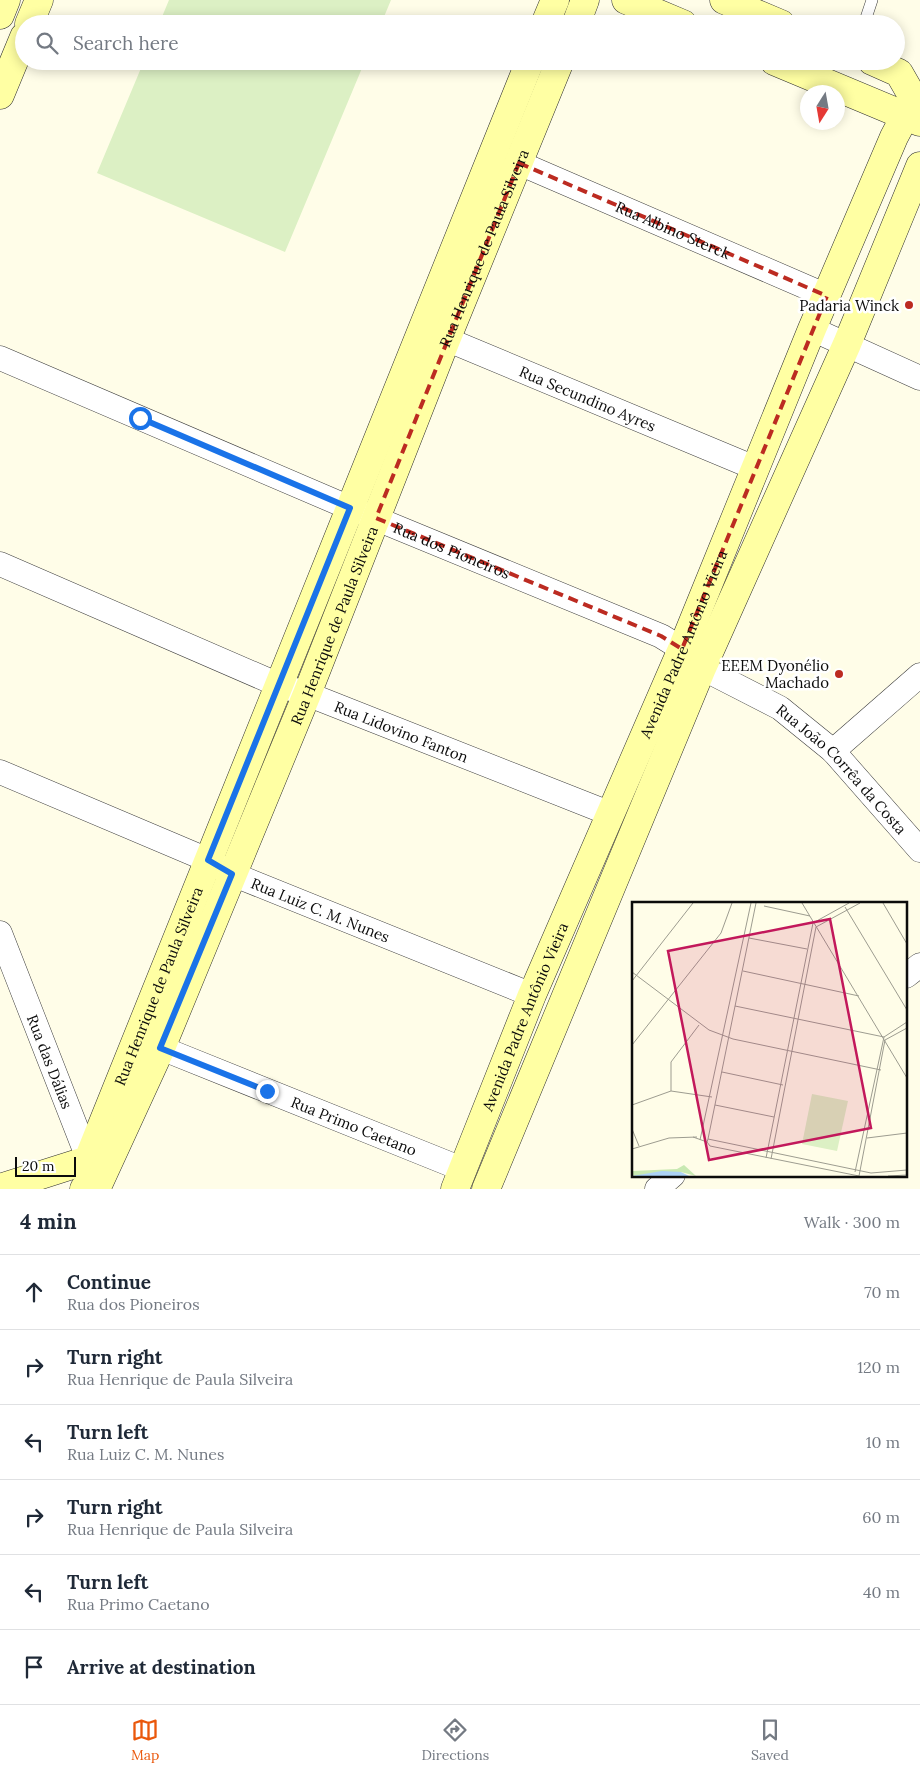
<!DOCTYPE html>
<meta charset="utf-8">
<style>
:root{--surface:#fff;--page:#f6f6f7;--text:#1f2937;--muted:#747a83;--line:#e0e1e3;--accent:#ea580c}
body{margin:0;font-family:Lora,serif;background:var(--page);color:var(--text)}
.compass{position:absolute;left:800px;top:85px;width:45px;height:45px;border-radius:50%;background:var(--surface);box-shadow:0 2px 12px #0003;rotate:191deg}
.scale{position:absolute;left:15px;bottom:12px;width:61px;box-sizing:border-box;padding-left:5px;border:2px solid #0b0b0b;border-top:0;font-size:14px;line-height:18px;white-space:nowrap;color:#0b0b0b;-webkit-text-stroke:4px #fff;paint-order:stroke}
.stop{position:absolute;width:15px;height:15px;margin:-11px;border:4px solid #1a73e8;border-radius:50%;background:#fff}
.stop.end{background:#1a73e8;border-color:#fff;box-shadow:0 1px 5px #0008}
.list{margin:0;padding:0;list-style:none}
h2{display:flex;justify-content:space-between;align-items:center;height:65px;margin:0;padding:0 20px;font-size:21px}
h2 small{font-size:16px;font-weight:400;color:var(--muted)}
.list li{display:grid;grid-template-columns:32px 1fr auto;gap:15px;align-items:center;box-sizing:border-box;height:75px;padding:0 20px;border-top:1px solid var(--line)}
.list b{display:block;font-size:19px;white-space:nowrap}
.list p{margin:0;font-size:16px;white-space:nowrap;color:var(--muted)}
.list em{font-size:16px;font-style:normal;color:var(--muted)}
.icon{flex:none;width:28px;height:28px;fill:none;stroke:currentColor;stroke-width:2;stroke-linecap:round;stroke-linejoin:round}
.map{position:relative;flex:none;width:920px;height:1189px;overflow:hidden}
.search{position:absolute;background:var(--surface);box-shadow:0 2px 12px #0003;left:15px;right:15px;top:15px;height:55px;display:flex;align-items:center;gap:12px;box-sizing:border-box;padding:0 18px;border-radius:28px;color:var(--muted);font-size:19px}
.sheet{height:515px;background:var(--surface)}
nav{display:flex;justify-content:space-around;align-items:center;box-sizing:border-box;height:70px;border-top:1px solid var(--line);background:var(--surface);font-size:14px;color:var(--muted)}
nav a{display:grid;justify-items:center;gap:2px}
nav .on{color:var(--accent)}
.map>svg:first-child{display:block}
.pitch{fill:#dcf0c4}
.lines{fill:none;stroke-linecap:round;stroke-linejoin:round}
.lane-casing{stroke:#3e3e3e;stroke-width:12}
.street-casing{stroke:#3e3e3e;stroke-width:25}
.secondary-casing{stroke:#2d2d2d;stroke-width:29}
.lane{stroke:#fff;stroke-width:11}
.street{stroke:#fff;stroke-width:24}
.secondary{stroke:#ffffa3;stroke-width:28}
.route{stroke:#1a73e8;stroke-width:6}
.marked{fill:none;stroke:#bc2b21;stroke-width:4;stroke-dasharray:10 6;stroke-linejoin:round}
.poi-dot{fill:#bc2b21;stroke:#fff;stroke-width:2}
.labels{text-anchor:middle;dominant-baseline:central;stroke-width:5;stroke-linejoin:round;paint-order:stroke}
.street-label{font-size:15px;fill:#0b0b0b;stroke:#fff}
.poi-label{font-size:15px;fill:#0b0b0b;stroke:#fff;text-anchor:end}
.inset-road{fill:none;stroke:#9d9c90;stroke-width:1}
.view{fill:#c2185b;fill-opacity:0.15;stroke:#c2185b;stroke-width:2.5}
.inset-edge{fill:none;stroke:#0b0b0b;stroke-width:2.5}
</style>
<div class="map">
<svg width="920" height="1189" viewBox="0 0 920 1189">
<rect width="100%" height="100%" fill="#fffde8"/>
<path class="pitch" d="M169 0H391L381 24H159Z
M144 61H365L285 252 97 173Z"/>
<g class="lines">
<defs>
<path id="lane" d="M864 24 872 0"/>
<g id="street">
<path id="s1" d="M519 163 827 296"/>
<path d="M812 329 920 378"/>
<path id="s2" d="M429 332 755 468"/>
<path id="s3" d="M0 358 350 508 661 636 682 649 702 668 780 708 833 751 920 850"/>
<path id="s4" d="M0 564 279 685 307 694 611 814"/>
<path d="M833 751 920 675"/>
<path id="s5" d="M0 772 208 860 232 874 532 995"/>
<path id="s6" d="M0 933 93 1171"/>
<path d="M906 976 920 965"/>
<path id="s7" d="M161 1048 462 1169"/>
<path d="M657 1189 673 1175"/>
</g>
<g id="secondary">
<path d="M626 0 683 24"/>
<path d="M724 0 781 24"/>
<path d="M0 15 6 0"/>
<path d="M29 24 39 0"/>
<path d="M545 24 555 0"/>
<path d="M576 24 585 0"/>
<path d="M774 61 920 122"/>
<path d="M872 61 899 73 914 99"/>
<path d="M0 95 24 37"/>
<path id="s8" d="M0 1188 88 1160 530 61"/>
<path id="s9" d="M84 1189 98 1185 161 1048 307 694 446 340 560 61"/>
<path id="s10" d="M455 1189 532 995 682 649 812 329 894 137 914 99"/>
<path d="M486 1189 702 668 847 344 920 166"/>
</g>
</defs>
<use href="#lane" class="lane-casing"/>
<use href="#street" class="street-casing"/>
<use href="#secondary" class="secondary-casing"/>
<use href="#lane" class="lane"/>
<use href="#street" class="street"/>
<use href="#secondary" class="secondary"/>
</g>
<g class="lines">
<path class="route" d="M140 418 350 508 208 860 232 874 160 1048 267 1091"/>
</g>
<path class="marked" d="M519 163 827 296 682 649 661 636 376 518Z"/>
<g class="poi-dot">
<circle cx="909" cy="305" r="5"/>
<circle cx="839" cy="674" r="5"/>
</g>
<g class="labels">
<g class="street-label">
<text stroke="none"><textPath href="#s1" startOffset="168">Rua Albino Sterck</textPath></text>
<text stroke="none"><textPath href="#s9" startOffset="1028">Rua Henrique de Paula Silveira</textPath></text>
<text stroke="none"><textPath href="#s2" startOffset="172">Rua Secundino Ayres</textPath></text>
<text stroke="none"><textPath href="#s3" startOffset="491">Rua dos Pioneiros</textPath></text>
<text stroke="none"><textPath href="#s9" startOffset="622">Rua Henrique de Paula Silveira</textPath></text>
<text stroke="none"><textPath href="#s10" startOffset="591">Avenida Padre Antônio Vieira</textPath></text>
<text stroke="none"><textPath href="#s4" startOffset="435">Rua Lidovino Fanton</textPath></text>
<text stroke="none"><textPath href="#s3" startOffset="944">Rua João Corrêa da Costa</textPath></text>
<text stroke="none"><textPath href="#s5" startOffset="349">Rua Luiz C. M. Nunes</textPath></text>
<text stroke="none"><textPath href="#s8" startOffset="280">Rua Henrique de Paula Silveira</textPath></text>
<text stroke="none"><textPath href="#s10" startOffset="186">Avenida Padre Antônio Vieira</textPath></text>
<text stroke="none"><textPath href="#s6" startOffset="138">Rua das Dálias</textPath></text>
<text stroke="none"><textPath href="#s7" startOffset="208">Rua Primo Caetano</textPath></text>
</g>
<g class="poi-label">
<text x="899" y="305">Padaria Winck</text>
<text x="829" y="665">EEEM Dyonélio<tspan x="829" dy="17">Machado</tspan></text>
</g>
</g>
<g transform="translate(632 902)">
<rect width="275" height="275" fill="#fffde8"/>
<path d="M52 263 64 274 49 270 0 274V269L45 267Z" fill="#c8e9b2"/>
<path d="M180 192 216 199 205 249 170 242Z" fill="#dcf0c4"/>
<path d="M30 269 49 270 57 274H0Z" fill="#acd3f7"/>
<path class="inset-road" d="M170 1 275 176M251 1 275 42M132 4 178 14M213 5 275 108M117 36 175 47M111 69 227 94M0 70 77 128 101 137 249 168M0 79 61 1M103 104 252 135M252 135 275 120M0 143 89 31 100 1M90 170 151 183M39 189V160L67 123M0 203 39 189 80 195M83 203 142 215M0 227 7 244M61 235 75 240 76 237 124 1M235 236 275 231M76 237 239 271 275 268M68 238 119 1M75 240 78 244 227 274M0 247 37 236 65 235M134 256 181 21 217 1M139 257 184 25 228 1M223 270 252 135M227 274 253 138 275 126M256 274 275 273"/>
<path class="view" d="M198 17 239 226 77 258 36 49Z"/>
<rect width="275" height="275" class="inset-edge"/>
</g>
</svg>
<svg class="compass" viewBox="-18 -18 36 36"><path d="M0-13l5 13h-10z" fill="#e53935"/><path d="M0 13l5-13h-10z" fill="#747a83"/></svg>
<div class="scale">20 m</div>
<div class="stop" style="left:140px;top:418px"></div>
<div class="stop end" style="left:267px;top:1091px"></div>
<div class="search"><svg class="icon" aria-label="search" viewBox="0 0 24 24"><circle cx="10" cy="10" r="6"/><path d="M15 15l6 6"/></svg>Search here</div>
</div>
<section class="sheet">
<h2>4 min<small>Walk · 300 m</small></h2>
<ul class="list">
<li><svg class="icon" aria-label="ahead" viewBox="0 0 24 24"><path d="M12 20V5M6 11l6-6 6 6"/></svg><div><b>Continue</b><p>Rua dos Pioneiros</p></div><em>70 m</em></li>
<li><svg class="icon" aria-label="right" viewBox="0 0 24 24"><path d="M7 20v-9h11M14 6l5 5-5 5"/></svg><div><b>Turn right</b><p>Rua Henrique de Paula Silveira</p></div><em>120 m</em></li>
<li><svg class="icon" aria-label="left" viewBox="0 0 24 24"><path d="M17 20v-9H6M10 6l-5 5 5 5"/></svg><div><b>Turn left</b><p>Rua Luiz C. M. Nunes</p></div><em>10 m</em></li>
<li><svg class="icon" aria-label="right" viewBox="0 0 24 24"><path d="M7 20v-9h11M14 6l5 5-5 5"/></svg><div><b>Turn right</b><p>Rua Henrique de Paula Silveira</p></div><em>60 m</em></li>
<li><svg class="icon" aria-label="left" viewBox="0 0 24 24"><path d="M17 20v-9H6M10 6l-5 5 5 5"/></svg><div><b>Turn left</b><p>Rua Primo Caetano</p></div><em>40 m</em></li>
<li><svg class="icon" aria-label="arrive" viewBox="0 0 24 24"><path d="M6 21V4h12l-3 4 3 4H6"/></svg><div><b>Arrive at destination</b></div></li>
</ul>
</section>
<nav>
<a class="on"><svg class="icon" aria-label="map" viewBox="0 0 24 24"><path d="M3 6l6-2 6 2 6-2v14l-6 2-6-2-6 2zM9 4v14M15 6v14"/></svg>Map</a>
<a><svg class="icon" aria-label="directions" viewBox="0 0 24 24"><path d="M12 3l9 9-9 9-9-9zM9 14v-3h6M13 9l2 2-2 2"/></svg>Directions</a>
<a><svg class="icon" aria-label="saved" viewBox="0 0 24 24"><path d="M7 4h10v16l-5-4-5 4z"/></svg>Saved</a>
</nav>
